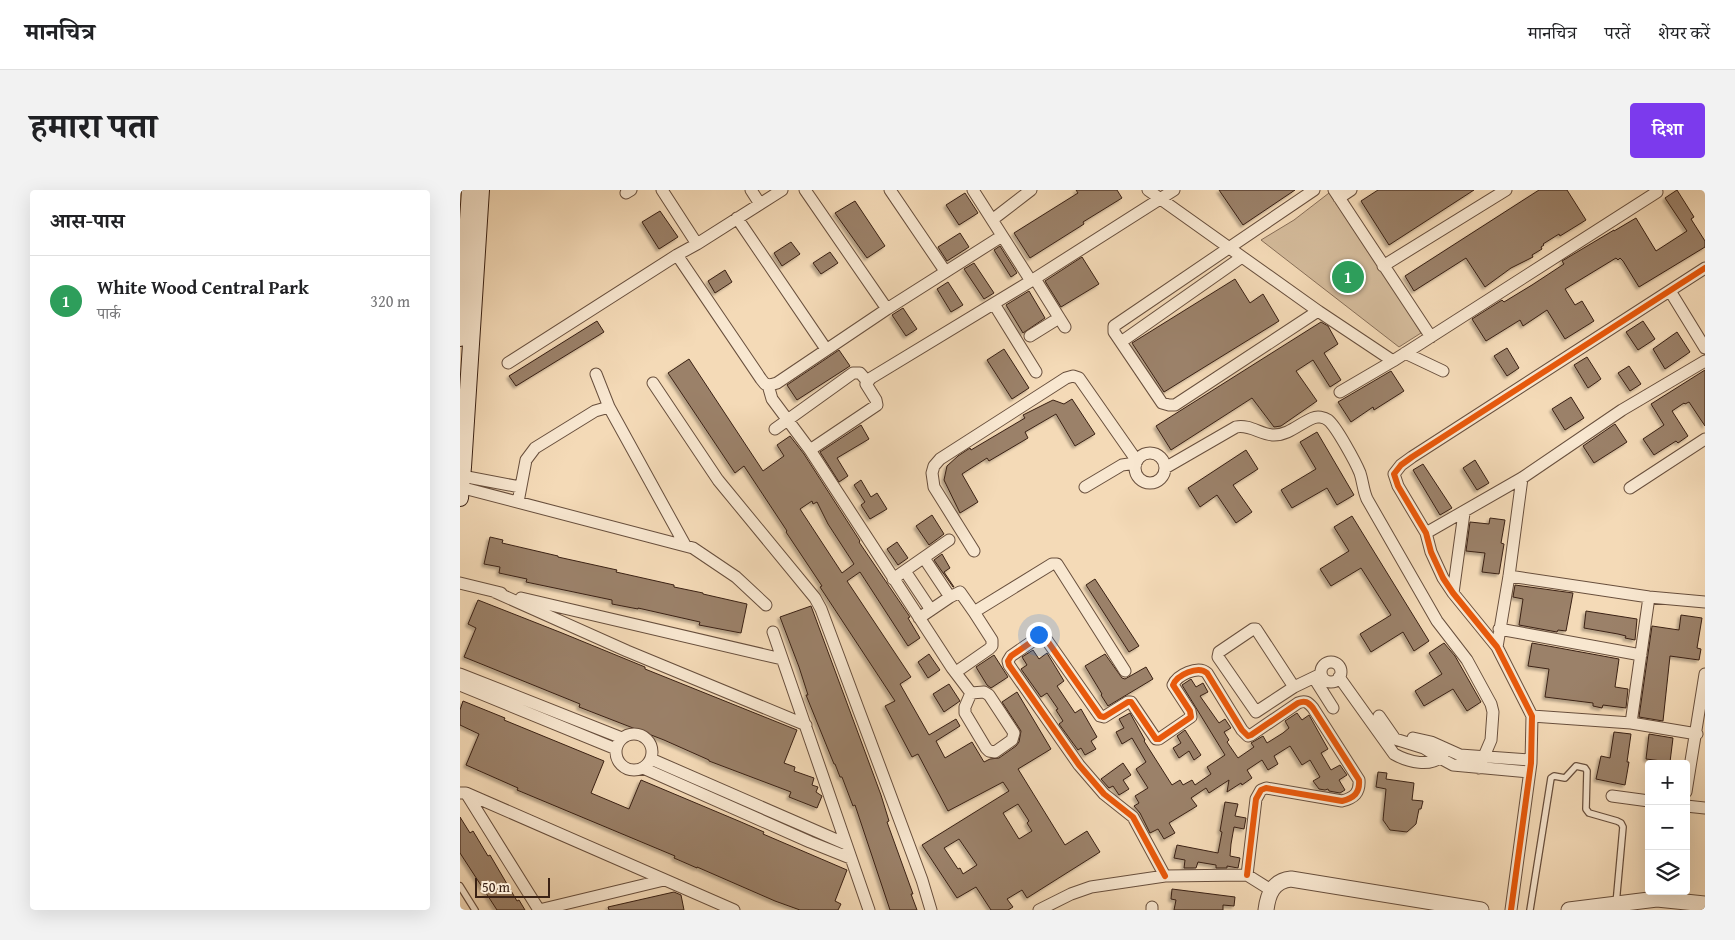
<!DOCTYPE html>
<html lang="hi">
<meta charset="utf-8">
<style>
:root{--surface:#fff;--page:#f2f2f2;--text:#202124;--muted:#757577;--line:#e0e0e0;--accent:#7c3aed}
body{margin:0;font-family:"Gentium Book Plus","Noto Serif Devanagari",serif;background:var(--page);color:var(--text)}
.controls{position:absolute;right:15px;bottom:15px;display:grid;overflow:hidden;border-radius:5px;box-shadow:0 5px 20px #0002}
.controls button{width:45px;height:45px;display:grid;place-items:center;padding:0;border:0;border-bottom:1px solid var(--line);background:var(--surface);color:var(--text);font:25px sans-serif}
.scale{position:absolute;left:15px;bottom:12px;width:75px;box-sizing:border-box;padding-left:5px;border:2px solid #3a2114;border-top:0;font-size:14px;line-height:18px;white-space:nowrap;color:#3a2114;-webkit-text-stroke:4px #f8e7d0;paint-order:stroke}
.you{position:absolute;left:578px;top:444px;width:18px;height:18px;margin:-12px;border:4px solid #fff;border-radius:50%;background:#1a73e8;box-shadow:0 0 0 8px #1a73e833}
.badge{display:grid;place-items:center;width:32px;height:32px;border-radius:50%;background:var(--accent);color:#fff;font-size:16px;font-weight:700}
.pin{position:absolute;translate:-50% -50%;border:2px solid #fff;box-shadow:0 1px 5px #0006}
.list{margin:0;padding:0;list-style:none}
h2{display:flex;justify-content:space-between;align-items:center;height:65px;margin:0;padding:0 20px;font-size:21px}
h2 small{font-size:16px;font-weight:400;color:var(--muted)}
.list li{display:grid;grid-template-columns:32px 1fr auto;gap:15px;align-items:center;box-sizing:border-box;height:90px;padding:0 20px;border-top:1px solid var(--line)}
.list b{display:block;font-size:19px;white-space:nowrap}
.list p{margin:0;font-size:16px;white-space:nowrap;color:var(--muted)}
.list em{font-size:16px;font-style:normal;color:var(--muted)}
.icon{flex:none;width:28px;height:28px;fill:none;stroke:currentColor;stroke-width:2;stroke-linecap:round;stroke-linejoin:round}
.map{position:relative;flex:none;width:1245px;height:720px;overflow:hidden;border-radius:5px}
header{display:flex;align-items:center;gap:30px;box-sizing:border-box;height:70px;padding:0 25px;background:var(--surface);border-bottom:1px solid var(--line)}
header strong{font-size:24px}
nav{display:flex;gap:28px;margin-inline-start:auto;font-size:18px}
.intro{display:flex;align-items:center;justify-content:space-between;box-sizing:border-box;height:120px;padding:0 30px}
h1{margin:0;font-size:35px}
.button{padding:12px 22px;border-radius:5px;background:var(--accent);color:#fff;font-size:18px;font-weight:700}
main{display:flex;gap:30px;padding:0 30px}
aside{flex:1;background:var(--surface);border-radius:5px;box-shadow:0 5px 20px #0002}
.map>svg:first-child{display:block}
.green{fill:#d4bb9b;stroke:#876e58}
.building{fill:#9b8169;stroke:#3a2114;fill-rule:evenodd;filter:url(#shadow)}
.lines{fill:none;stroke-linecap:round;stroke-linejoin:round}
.service-casing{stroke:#684f3d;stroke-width:8}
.minor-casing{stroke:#684f3d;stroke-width:13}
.tertiary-casing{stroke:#684f3d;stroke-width:17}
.secondary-casing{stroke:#3a2114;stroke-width:18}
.service{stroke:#f8e7d0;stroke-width:5.5}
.minor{stroke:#f8e7d0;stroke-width:11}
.tertiary{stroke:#f8e7d0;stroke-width:15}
.secondary{stroke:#f8e7d0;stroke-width:16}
.cycleway-casing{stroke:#f8e7d0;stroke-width:9}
.cycleway{stroke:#e8590c;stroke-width:6}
</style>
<header>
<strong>मानचित्र</strong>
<nav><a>मानचित्र</a><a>परतें</a><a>शेयर करें</a></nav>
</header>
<div class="intro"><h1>हमारा पता</h1><a class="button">दिशा</a></div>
<main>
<aside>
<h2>आस-पास<small></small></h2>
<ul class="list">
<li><span class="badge" style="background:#2e9e5b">1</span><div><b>White Wood Central Park</b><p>पार्क</p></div><em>320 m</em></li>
</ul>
</aside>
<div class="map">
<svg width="1245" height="720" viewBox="0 0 1245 720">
<defs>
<filter id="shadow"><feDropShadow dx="-2.5" dy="2.5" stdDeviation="1" flood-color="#0004"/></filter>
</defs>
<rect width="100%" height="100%" fill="#f4dab7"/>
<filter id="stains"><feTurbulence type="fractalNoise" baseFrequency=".004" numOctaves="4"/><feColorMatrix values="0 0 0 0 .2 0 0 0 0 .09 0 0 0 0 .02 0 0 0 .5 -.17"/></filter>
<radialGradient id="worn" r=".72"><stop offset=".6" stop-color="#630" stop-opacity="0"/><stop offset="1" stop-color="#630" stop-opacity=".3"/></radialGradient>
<path class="green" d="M869 3 916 69 961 143 939 157 801 50 834 30Z"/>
<path class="building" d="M616 0H657L662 8 623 32 624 34 570 68 554 43 618 3Z
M759 0H835L783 35Z
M918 0H1014L929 55 901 11Z
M1079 0H1107L1126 30 1100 46 1099 44 1083 54 1084 55 1081 57 1082 59 1072 65 1073 67 1051 78 1025 97 1006 68 954 101 945 86Z
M1217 0 1234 27 1231 29 1245 51V57L1179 97 1163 71 1160 68 1158 70 1156 68 1105 99 1115 115 1122 111 1134 131 1105 149 1087 120 1063 136 1060 130 1026 151 1012 129 1042 110 1044 112 1072 95 1104 74 1102 71 1154 40V41L1176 28 1196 61 1227 41 1205 8Z
M505 3 518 23 499 35 486 15Z
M395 11 425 56 407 68 375 23Z
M200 21 218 47 199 59 182 32Z
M500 43 509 57 487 71 478 57Z
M331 52 340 64 322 76 314 63Z
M540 56 557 83 551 87 534 60Z
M370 62 378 73 361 84 353 73Z
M622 67 639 94 601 117 585 91Z
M514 73 534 103 524 109 504 79Z
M265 80 272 92 255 103 248 91Z
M775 89 790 113 803 104 819 131 704 202 672 153Z
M488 92 503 115 491 122 477 99Z
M569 101 585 128 563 143 546 115Z
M443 118 457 139 446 146 432 125Z
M137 131 144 142 56 196 49 186Z
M1183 131 1195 149 1178 160 1166 142Z
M861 132 868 136 878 154 864 163 881 190 870 197 853 170 836 181 857 211 821 236 814 237 792 208 711 260 696 236Z
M1217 142 1230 162 1205 179 1193 159Z
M1047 158 1059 178 1047 186 1034 166Z
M544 159 569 198 552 209 527 170Z
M379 160 390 176 337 210 327 195Z
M1127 167 1141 189 1128 198 1114 175Z
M229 169 303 281 324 266 317 255 330 246 344 264 400 351 399 352 450 427 448 428 460 448 448 456 400 382 387 391 451 487 440 494 469 545 496 529 500 536 476 551 485 568 512 552 524 572 530 569 539 568 556 556 559 552 561 541 542 512 557 502 591 559 558 579 605 655 627 641 640 662 567 708 562 700 547 709 553 717 548 720H531L516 697 497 708 462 655 549 601 543 592 488 621 458 564 452 567 425 516 435 511 360 397 362 396 326 342 327 341 284 276 275 283 208 183ZM352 311 353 314 357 312 368 334 394 374 382 383 340 319ZM558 614 569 631 567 633 572 641 559 649 543 623ZM499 649 517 675 503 684 500 678 498 679 484 658Z
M1169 176 1181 194 1170 201 1158 183Z
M1245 180V236L1229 212 1225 214 1224 213 1212 221 1228 246 1218 253 1216 251 1194 265 1183 249 1204 235 1191 214Z
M931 181 944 201 914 220 913 217 891 232 878 212Z
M1111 207 1124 228 1105 240 1092 219Z
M612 209 635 244 615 256 596 224 565 242 568 248 529 271 527 268 502 284 518 312 500 323 484 290 487 276 498 266 510 258 511 260 565 228 563 225 593 210 604 214Z
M1155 234 1167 252 1134 273 1123 256Z
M401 235 409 249 377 268 388 286 379 292 360 262Z
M857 242 894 305 877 315 867 298 832 318 821 300 856 279 840 252Z
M786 260 798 279 773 295 792 322 776 333 757 305 740 317 728 298Z
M1015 270 1029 293 1017 300 1003 278Z
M963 274 992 318 980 325 953 280Z
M401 290 411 307 417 303 427 319 410 329 401 315 405 312 394 295Z
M472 325 484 344 469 355 456 336Z
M892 326 969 451 954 461 943 442 911 462 900 444 931 425 901 378 871 396 860 379 889 361 874 337Z
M1030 328 1045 330 1041 353 1044 354 1039 384 1022 382 1025 363 1006 361 1010 332 1029 334Z
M30 347 43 350 42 353 98 366V367L157 380 156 382 214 395V397L243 403V404L287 414 281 443 239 435 240 432 178 418V419L152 414V410L66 392 67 389 39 383 40 377 24 374Z
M437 352 448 368 438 375 427 359Z
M482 364 490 378 484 382 494 397H493L474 370Z
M635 389 679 456 669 462 626 395Z
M1055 395 1113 403 1106 441 1098 440 1097 442 1059 435 1063 409 1053 407Z
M18 410 102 443 185 477V479L337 540 324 573 335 577 334 581 354 588 352 595 358 597 356 602 362 606 357 618 329 607 331 602 249 571V570L204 550 119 517 120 514 4 467 16 438 8 434Z
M351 416 421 605 429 631 427 632 453 704H451L457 720H430L395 615 393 616 382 587H380L375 574H374L346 505H348L339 477 320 427Z
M1126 421 1177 429 1175 450 1165 448 1166 446 1158 444 1124 438Z
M1221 425 1242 428 1237 458 1241 459 1239 470 1210 466 1203 531 1179 527 1192 436 1219 440Z
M984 453 995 466 1021 512 1007 521 993 499 964 516 955 501 982 484 969 463Z
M1072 453 1159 469 1155 497 1168 499 1166 518 1143 515 1142 518 1133 516V513L1085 507 1089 479 1068 476Z
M573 460 579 469 587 463 604 491 597 496 615 523 621 519 637 547 631 551 636 559 625 565 621 558 618 560 599 534 603 531 596 520 598 519 587 503 581 507 561 479 567 475 562 467Z
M469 464 480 480 468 488 458 472Z
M645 464 662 488 665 489 686 477 693 489 648 516 641 505 642 504 625 476Z
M534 465 548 487 531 498 527 495 516 477Z
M731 489 736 497 743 493 748 502 740 506 759 533 765 529 771 538 764 542 769 550 767 552 778 568 794 557 791 553 803 546 807 553 823 543 829 538 825 531 837 523 842 530 849 525 868 559 861 563 871 580 880 575 887 585 879 590 885 600 880 603 869 601 868 599 865 600 859 599 853 591 860 587 850 570 842 575 830 556 814 566 818 574 808 580 802 570 787 580 792 588 782 595 781 593 767 602 769 590 749 603 746 598 731 608 737 616 709 633 715 643 704 649 698 639 690 643 680 623 674 616 679 613 675 606 688 598 676 579 686 572 672 548 662 554 656 542 664 538 659 529 670 523 685 550 684 551 712 595 720 590 723 595 732 590 735 595 751 584 747 577 765 565 722 495Z
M489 494 500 511 484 522 473 504Z
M3 511 45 528 44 530 144 571 131 603 169 619 181 590 281 632 304 642 303 644 387 680 375 711 381 714 378 720H340L315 711 237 677V678L214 668 215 666 57 600 58 598 6 575 19 544 0 535V520Z
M725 540 741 565 734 570 729 561 719 568 713 558 721 553 717 546Z
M1154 542 1171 544 1167 572H1169L1165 595 1136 589 1141 566 1150 568Z
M1189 544 1213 548 1210 572 1186 569Z
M663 573 671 585 663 590 669 599 659 605 653 596 649 598 641 589Z
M918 582 927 583 926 589 954 593 952 610 963 611 961 619H959L956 634 947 642 930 640 923 630 926 599 916 597Z
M765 612 778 614 775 626 786 628 784 639 774 637 771 654 770 666 780 668 778 678 767 676V678H756V675L738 672 736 678H724L725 670 714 668 717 655 758 663 762 642 760 641Z
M0 627 10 643 13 641 28 666 30 665 57 711 59 710 65 720H37L0 663Z
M712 699 775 707 774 716 763 715V720H714L716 710 711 709Z
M214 702 221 705 224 720H149L148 717Z"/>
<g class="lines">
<defs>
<path id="service" d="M0 696 15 720
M1070 720 1091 588 1094 586 1105 588 1116 576 1125 578 1127 581 1126 619 1129 623 1157 631 1161 633 1163 637 1156 714"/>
<path id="minor" d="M202 0 237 54
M291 0 300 14
M345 0 427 119
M430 0 485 81
M513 0 571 91
M688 0 858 121 933 171
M854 0 654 136V142L702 213 709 215H715L858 121
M874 0 971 147
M166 3 171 0
M879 8 891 0
M277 28 366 159
M532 30 571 0
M217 65 301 189 305 194 310 195 317 193 427 119 542 46
M923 76 1046 0
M575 89 605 137
M1210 101 1245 158
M534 114 576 182
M570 146 599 128
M661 152 782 67
M945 163 983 181
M48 173 217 65 237 54 322 0
M193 193 258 290 355 408 361 419 462 690 471 720
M308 195 312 209 350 260 492 478 511 503 524 502 529 505 554 543 552 550 535 562 529 561 526 558 505 523V517L511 503
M880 202 933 171 1197 2
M149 217 225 355
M315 239 393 183H400L407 191
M350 260 417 215 416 210 406 194 411 188 571 91 714 0
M675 278a15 15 0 1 1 30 0a15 15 0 1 1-30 0Z
M705 278 776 237C790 234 801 245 814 245 829 245 840 233 853 228 857 226 864 227 868 230 876 236 896 273 900 283 903 292 903 300 907 309L977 431 1007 470 1031 514 1033 522 1031 550 1019 578
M2 286 60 297
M0 297 233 358 276 387 306 415
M625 297 662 275 676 273
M1170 298 1245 249
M58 312 66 270 75 258 135 221 149 217 136 184
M966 343 1062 288 1162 220 1245 171
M514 361 474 297 472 283 474 276 480 269 606 188 613 186 619 188 677 271
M464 368 490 407
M445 381 471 420
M1049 386 1189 407 1245 412
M433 389 489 350
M0 393 41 403
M35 402 167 461 346 535
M993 403 1004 323
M61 408 322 469
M459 428 490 407 500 402 514 422 592 374H597L665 481
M1039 439 1181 465
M313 442 409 720
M1037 457 1049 386 1062 288
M861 482a10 10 0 1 1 20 0a10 10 0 1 1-20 0Z
M496 482 529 459 532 456V450L514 422
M0 484 162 548
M879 487 934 564C948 572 971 578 983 565
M854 488 873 518
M0 495 156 559
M834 497 796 439H793L759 462 758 467 796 522 834 497 861 484
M919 526 935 549 964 558 980 568 993 575 1069 582
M1072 526 1171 533 1237 544
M1171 533 1189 407
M156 562a18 18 0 1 1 36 0a18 18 0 1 1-36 0Z
M953 548 971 552 1000 565 1071 570
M191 569 386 654
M183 578 350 652 390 668
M1226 602 1245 484
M0 603H6L274 720
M6 603 79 720
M1152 606 1189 611
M1226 616 1245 618
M705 686 673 627 644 604 619 575 549 475 548 471 551 466 577 448 580 447 586 449 640 526 644 527 668 512H671L696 549H699L731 527 730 521 713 495C717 485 738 475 747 483L782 540 788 546 791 545 838 513C845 510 848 512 853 518L899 590C900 603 894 608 882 611L806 598 801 600 796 609 787 685
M79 720 204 690
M579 720 611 704 631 697 705 686 787 685 811 700
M692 720V717
M1051 720 1071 573 1072 526 1037 457 993 403 983 388 971 362 966 343 938 296 934 284 941 275 952 267 1245 78"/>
<path id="tertiary" d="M806 720C808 704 813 691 831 689L1021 720
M1109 720 1197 709 1245 714"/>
<path id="secondary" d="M0 148 10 0
M0 308 3 277 21 0"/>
</defs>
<use href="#service" class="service-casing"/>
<use href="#minor" class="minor-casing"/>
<use href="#tertiary" class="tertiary-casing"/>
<use href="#secondary" class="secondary-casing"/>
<use href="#service" class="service"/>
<use href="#minor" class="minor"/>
<use href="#tertiary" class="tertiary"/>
<use href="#secondary" class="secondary"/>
<defs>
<path id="cycleway" d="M705 686 673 627 644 604 619 575 549 475 548 471 551 466 577 448 580 447 586 449 640 526 644 527 668 512H671L696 549H699L731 527 730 521 713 495C717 485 738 475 747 483L782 540 788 546 791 545 838 513C845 510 848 512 853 518L899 590C900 603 894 608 882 611L806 598 801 600 796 609 787 685
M1051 720 1071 573 1072 526 1037 457 993 403 983 388 971 362 966 343 938 296 934 284 941 275 952 267 1245 78"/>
</defs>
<use href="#cycleway" class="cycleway-casing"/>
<use href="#cycleway" class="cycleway"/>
</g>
<rect width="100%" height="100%" filter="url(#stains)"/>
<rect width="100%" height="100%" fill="url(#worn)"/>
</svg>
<div class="controls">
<button>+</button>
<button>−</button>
<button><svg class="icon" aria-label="layers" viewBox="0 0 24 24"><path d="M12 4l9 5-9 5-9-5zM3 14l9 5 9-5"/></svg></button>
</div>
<div class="scale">50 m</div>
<div class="you"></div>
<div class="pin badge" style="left:888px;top:87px;background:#2e9e5b">1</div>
</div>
</main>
